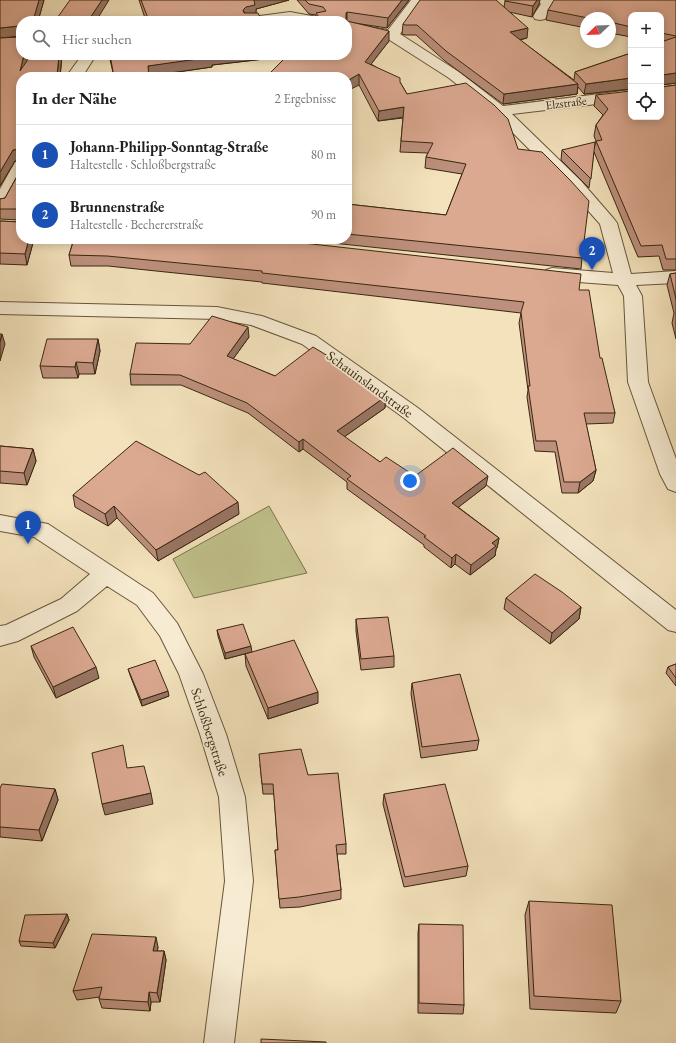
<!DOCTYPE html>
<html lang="de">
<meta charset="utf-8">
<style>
:root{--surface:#fff;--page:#f6f6f6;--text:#202124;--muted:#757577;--line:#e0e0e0;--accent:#0b8043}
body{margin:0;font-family:"EB Garamond",serif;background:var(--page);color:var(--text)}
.controls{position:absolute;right:12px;top:12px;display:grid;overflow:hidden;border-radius:8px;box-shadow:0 2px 10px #0003}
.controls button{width:36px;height:36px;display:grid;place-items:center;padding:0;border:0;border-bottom:1px solid var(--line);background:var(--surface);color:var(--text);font:20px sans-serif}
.compass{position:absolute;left:580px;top:12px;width:36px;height:36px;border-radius:50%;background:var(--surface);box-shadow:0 2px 10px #0003;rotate:247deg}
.you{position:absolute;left:410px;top:481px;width:14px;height:14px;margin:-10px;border:3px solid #fff;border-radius:50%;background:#1a73e8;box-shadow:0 0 0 6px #1a73e833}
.badge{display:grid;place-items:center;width:26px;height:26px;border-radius:50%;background:var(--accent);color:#fff;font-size:13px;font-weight:700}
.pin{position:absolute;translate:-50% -33px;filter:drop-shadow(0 1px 2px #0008)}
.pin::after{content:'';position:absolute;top:21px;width:14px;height:12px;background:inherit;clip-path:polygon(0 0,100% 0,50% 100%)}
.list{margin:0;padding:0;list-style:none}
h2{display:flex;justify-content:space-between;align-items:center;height:52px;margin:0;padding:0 16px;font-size:17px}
h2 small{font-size:13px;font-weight:400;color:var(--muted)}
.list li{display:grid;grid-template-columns:26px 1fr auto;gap:12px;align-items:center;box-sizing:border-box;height:60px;padding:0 16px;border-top:1px solid var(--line)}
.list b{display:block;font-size:15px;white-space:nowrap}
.list p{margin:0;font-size:13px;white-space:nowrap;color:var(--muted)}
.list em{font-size:13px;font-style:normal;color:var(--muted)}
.icon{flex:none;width:22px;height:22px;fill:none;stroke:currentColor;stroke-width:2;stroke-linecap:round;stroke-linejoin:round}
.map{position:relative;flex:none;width:676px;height:1043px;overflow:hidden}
.search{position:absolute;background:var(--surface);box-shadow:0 2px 10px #0003;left:16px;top:16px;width:336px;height:44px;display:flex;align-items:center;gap:10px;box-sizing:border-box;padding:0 14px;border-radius:16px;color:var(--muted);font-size:15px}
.panel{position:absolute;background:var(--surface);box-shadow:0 2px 10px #0003;left:16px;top:72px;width:336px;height:172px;border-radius:16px}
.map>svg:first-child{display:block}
.green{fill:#c1c28c;stroke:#7c744e}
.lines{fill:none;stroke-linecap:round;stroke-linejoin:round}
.minor-casing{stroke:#67563a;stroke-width:2}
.minor{fill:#f7ecd3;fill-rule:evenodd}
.wall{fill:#bc907c;stroke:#38270f}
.shaded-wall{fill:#997665;stroke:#38270f}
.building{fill:#dba890;stroke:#38270f}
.labels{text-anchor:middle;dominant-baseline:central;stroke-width:3.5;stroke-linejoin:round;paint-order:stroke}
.far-street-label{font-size:12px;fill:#38270f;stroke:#f7ecd3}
.street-label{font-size:14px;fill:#38270f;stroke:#f7ecd3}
</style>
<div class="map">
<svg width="676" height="1043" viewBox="0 0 676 1043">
<rect width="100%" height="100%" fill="#f3e2bc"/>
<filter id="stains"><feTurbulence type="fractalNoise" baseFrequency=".005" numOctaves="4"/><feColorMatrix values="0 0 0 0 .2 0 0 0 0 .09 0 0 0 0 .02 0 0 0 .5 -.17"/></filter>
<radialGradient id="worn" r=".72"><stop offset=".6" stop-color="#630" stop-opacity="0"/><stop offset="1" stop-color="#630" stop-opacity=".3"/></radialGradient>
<path class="green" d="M269 506 307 573 194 598 173 559Z"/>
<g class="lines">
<defs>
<path id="minor" d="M411 0H425L400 34 459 72 503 106 631 90V100L512 114 581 181 614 219 617 223 631 274 676 271V283L636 285 642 296 648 382 676 459V492L668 489 660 474 628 382 624 296 618 285 552 280 546 278 543 274 546 270 552 268 613 273 600 224 569 189 494 114 449 78 388 39 347 31V23L388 30Z
M536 0H554L556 3 545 19 540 20 535 19 533 16 541 4Z
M290 12 323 18 325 21H245L247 18 252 17Z
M82 55H96L82 77H66Z
M21 161V181L6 208 0 209V189L15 162Z
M0 302 217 307 262 316 316 336 418 408 676 610V632L668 630 404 418 302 344 251 325 217 319 0 314Z
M0 515 48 524 153 593 177 623 203 674 226 734 245 797 253 881 234 1043H204L225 881 219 797 200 734 179 674 160 636 137 605 107 586 77 611 18 641 0 646V626L6 625 61 599 90 574 34 537 0 531Z"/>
</defs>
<use href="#minor" class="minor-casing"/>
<use href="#minor" class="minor"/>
</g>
<path class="wall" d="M44 0 38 21H21V55H29L27 60 31 55H62L60 77H21L34 239 27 265 0 264V221L20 222V220L0 219V199L5 198 20 171V160L15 161 0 186V38L19 37 20 36 0 38Z
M139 0H289L256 9V13L262 21H146Z
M297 0H409L387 28 348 22 389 41 371 64 400 82 407 94 518 149 582 258 581 269 294 239H347V204L446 215 462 174 425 168 426 157 428 153 400 152 403 118 378 121 359 85 347 77H267V76L347 21H316V15L309 14Z
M676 0V83L662 85V87L676 85V270H663L659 256 638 257 594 152 589 188 561 160 562 150 594 149 596 141 594 136 596 125 603 115 594 106 596 95 661 117V15H631V37L610 33V18H586V28L546 20 548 10Z
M505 1 539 4 532 17 509 12 527 38 520 40 574 80 575 72 631 53V89L584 94 578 87 577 94 503 104 445 61 416 35H405L402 34 403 24 504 7Z
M109 55H273V58L212 65V67L149 76V77H114Z
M74 239 579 290 615 413 613 423 586 424 596 470 593 481 578 493H562L555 452 535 451 527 397 528 390 519 323 521 313 262 283V282L108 266H71L69 255Z
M676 273V339L672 323 674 313 667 285 670 274Z
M249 337 233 359 275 376 385 397V408L344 437 380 462 415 476 486 486 458 507 499 538 497 548 496 549 495 556 470 575 455 564 451 568 424 547V545L347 489V482L303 449 299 452 248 413 181 385H131L130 374 190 344Z
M98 339 100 351 95 374H79L78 378H43L40 366Z
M0 446 33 449 36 461 27 485 0 483Z
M73 495 239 514 158 561 117 518 108 526 75 507Z
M506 598 581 607 579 619 550 644 504 609Z
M356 619 394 656V667L361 670 356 631Z
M217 630 252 652 225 659 218 636Z
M31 646 99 678 56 698 34 657Z
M245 654 318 703 268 719 246 666Z
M676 664V686L666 673 668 667Z
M128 669 169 696 142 706 130 675Z
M412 683 479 740 477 750 421 758 411 694Z
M260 764 308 775 346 844V854H337L341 890V899L300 907 280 908 275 850H278L274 794H263Z
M0 788 55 789 58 800 42 841 0 837Z
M384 794 468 866 466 876 404 887 383 804Z
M529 901 621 1001 616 1013 530 1009 525 915Z
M67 914 69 920 55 948 21 946 19 941Z
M419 924 464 1005 463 1014 418 1013V933Z
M158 947 157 951H164L166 960 160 1002H151L150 1011 102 1008 99 999 100 997 77 1000 73 991Z"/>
<path class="shaded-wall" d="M39 0H44L38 21H33Z
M102 0H109L96 21H88Z
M253 0H289L256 9V15L247 17 243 10Z
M402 0H409L387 28 388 18Z
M537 0H540L539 4 532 17 533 6Z
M347 12V22V21H346V13Z
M19 26 21 36 0 38V28Z
M528 28 527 38 509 42 510 32Z
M389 31V41L365 72V62Z
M24 55H29L23 77 20 71Z
M59 55H62L60 77H57Z
M211 55H273V58L212 65V67L149 76 148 66Z
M676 73V83L661 85 662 75Z
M359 74V85L347 91V81Z
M631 78V89L584 94 586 84Z
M578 84 577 94 503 104 504 94Z
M404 107V117L378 121 379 111Z
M19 149 21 160 15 161 0 186V172L13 150Z
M29 239H34L27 265 25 254Z
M248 327 249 337 228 366 227 356Z
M2 334 5 344 0 361V342Z
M98 339 100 351 95 374 93 363Z
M76 362 79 374 78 378 75 367Z
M385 397V408L337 442V431Z
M303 439V449L299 452V442Z
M33 449 36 461 27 485 24 473Z
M596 470 593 481 578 493 580 482Z
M488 476 486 486 451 513 452 503Z
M238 502 239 514 158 561 156 550Z
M114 506 117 518 108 526 105 514Z
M499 538 497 548 496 549 495 556 470 575 471 565 492 543Z
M456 554 455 564 451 568 452 558Z
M581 607 579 619 550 644 552 633Z
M251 646 252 652 225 659V653Z
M96 667 99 678 56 698 53 687Z
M168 691 169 696 142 706 141 700Z
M318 692V703L268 719V708Z
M55 789 58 800 42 841 39 830Z
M151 793 153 804 105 815 102 804Z
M67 914 69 920 55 948 53 943Z
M156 937 158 947 156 960 153 951Z
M164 951 166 960 160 1002 157 993Z
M149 992 151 1002 150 1011 148 1002Z"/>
<path class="building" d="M0 0H39L33 21H21V55H24L20 71 31 55H59L57 76 63 77H21V239H29L25 254 0 253V221L20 222V209H0V199L5 198 20 171V151L19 149 13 150 0 172V38L19 37 21 35V27L19 26 0 28Z
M70 0H102L88 21H55Z
M141 0H254L255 5 246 7 243 10 244 13H258L262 21H149Z
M305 0H402L388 18 347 12 346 13V21H322L316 13 326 11 323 7 309 4Z
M420 0H496L528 28 510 32 578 84 504 94 446 51 417 25H405L403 24Z
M505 0H537L533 6 505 1Z
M554 0H676V36L661 33V15H631V27L610 22V18H588L548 10Z
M347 21 389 31 365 62 400 78V82L407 94 466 83 494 105 508 119 518 149 542 152 570 180 589 201 582 258 347 234V204L446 215 466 164 426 157 433 143 401 141 404 107 379 111 359 74 347 81V77H267V76L288 55H347Z
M676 37V73L662 75V87L676 85V259H666L662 245 641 246 596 141 602 140 596 125 608 109 596 95 631 91V117H661V42Z
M631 53V78L586 84 575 72Z
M110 55H211L212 57 148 66 149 77H114Z
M595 142 591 179 562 150Z
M74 239H267L581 274 579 290H589L600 358H602L615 413H584L596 470 580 482H564L556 441H536L528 386H530L521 312 524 302 262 273V271L107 256 69 255Z
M676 273V299L670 274Z
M212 316 248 327 227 356 275 376 313 347 333 359 385 397 337 431 380 462 386 457 415 476 453 448 488 476 452 503 499 538 492 543 496 546 471 565 456 554 452 558 424 537 426 536 347 479 351 476 303 439 299 442 247 403 180 375 130 374 136 343 190 344Z
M0 334H2L0 342Z
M47 339H98L93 363 76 362 75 367 40 366Z
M136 441 199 475 205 472 238 502 156 550 114 506 105 514 73 495Z
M0 446 33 449 24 473 0 471Z
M535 574 562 592 581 607 552 633 506 598Z
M388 617 394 656 361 659 356 619Z
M243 624 251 646 225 653 217 630Z
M73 627 96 667 53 687 31 646Z
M294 640 318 692 268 708 245 654Z
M155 660 168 691 141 700 128 669Z
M676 664V678L668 667Z
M460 674 479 740 422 747 412 683Z
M123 745 127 768 144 766 151 793 102 804 92 753Z
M301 749 308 775 338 773 346 844 336 845 341 890 299 897 279 899 275 850H278L273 784H262L259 754Z
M2 784 55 789 39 830 0 827V788Z
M445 784 468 866 405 877 384 794Z
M529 901 612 905 621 1001 534 996Z
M67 914 53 943 19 941 25 915Z
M419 924 463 925 464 1005 419 1003Z
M92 934 156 937 153 951H164L157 993 149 992 148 1002 99 999 102 987 73 991Z
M261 1039 326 1042V1043H261Z"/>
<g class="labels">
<g class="far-street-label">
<text transform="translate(566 103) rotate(-7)">Elzstraße</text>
</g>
<g class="street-label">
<text transform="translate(370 384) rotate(36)">Schauinslandstraße</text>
<text transform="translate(210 732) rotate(72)">Schloßbergstraße</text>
</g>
</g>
<rect width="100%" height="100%" filter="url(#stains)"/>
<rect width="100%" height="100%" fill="url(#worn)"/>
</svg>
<div class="controls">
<button>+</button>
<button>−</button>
<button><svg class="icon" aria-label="locate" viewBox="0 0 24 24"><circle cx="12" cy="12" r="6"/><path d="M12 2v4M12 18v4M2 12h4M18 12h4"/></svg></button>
</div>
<svg class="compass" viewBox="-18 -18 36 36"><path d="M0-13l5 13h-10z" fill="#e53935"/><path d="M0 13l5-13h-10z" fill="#757577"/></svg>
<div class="you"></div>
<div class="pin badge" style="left:28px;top:544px;background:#1a4fb4">1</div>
<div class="pin badge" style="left:592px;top:270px;background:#1a4fb4">2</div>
<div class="search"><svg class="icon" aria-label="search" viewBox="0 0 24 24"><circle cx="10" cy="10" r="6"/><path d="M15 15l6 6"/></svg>Hier suchen</div>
<section class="panel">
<h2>In der Nähe<small>2 Ergebnisse</small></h2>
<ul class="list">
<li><span class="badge" style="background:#1a4fb4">1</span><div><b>Johann-Philipp-Sonntag-Straße</b><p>Haltestelle · Schloßbergstraße</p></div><em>80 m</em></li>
<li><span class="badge" style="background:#1a4fb4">2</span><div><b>Brunnenstraße</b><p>Haltestelle · Bechererstraße</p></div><em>90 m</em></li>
</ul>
</section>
</div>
